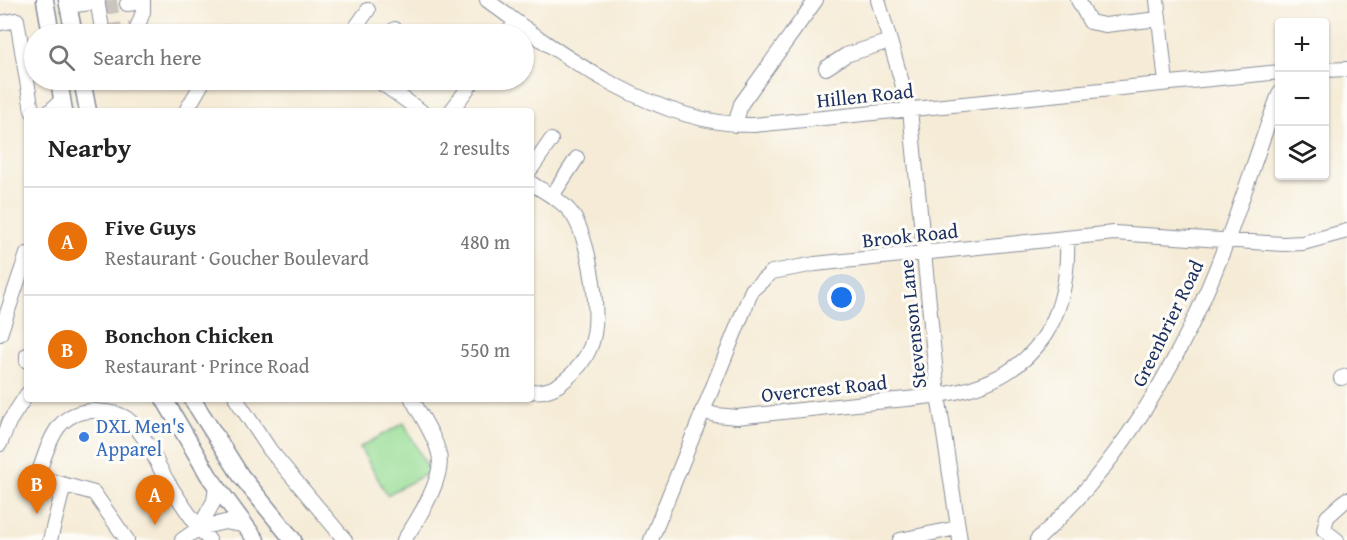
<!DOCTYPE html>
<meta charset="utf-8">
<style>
:root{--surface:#fff;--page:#f6f6f6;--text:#222;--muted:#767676;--line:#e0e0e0;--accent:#ea580c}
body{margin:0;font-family:"Gentium Book Plus",serif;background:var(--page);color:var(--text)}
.controls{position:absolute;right:18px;top:18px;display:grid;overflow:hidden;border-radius:6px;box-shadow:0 2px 4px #0004}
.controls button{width:54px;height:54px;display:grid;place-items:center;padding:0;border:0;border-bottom:2px solid var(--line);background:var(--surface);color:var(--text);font:30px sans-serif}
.you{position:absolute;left:842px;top:298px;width:21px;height:21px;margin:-15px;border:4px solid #fff;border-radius:50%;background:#1a73e8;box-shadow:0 0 0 9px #1a73e833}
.badge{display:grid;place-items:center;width:39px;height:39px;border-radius:50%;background:var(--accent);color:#fff;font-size:20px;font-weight:700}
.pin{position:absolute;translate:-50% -50px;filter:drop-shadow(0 2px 3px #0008)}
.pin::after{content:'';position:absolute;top:32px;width:21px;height:18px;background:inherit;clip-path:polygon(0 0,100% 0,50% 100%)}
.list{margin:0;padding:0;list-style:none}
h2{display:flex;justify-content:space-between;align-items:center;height:78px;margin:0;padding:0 24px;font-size:26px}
h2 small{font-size:20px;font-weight:400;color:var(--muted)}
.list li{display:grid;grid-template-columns:39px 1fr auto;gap:18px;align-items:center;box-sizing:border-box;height:108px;padding:0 24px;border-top:2px solid var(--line)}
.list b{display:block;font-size:22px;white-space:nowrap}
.list p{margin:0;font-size:20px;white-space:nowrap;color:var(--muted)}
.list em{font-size:20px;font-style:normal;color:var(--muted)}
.icon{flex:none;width:33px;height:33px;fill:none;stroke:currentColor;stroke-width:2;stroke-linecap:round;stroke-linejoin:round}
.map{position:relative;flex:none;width:1347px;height:540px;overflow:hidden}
.search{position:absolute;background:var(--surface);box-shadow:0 2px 4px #0004;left:24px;top:24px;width:510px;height:66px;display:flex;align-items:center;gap:15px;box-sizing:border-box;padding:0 21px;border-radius:33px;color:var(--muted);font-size:22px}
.panel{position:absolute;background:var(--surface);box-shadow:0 2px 4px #0004;left:24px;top:108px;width:510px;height:294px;border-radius:6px}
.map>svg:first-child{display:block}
.green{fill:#99de97;stroke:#5a867a;stroke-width:1.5}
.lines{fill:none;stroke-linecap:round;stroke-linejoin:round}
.minor-tunnel{stroke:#c9c5be;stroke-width:14;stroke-dasharray:14 7;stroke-linecap:butt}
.minor-casing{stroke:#888d9a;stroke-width:16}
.major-casing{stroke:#888d9a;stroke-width:19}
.minor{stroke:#fff;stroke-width:14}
.major{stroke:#fff;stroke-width:16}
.shop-dot{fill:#3f7fe0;stroke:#fdfcf7;stroke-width:2}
.labels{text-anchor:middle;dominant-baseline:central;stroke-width:6;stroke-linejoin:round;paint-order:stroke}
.street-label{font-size:20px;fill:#1b2f5e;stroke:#fdfcf7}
.shop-label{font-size:20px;fill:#366cbe;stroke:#fdfcf7;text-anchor:start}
</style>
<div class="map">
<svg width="1347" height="540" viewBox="0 0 1347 540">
<rect width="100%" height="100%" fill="#fdfcf7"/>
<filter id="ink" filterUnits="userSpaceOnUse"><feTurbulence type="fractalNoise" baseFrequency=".0167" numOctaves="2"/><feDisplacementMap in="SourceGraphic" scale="12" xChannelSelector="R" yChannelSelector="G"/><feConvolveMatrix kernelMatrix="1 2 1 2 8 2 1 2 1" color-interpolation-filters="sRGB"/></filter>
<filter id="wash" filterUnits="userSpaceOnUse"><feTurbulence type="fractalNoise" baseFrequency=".008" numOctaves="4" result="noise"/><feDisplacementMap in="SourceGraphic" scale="24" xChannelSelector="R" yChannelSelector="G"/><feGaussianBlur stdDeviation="1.35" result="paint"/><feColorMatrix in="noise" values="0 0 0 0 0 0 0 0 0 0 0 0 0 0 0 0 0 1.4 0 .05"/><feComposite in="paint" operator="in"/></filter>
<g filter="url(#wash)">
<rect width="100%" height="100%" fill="#f5ebd6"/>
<path class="green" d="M404 423 430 472 387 495 360 447Z"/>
</g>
<g filter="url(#ink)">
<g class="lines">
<path class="minor-tunnel" d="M104 8 127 4
M108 31 131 28"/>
<defs>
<path id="minor" d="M97 0 103 34
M487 0C561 56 657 125 754 125L1280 72
M878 0 910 110 938 395 960 540
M1078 0 1090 22 1105 25 1159 19
M1157 0 1166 83
M127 4 143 2
M68 6 98 2
M0 23 17 20 32 111
M135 34 143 12V0
M257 34 279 30 303 34
M351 34 368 10
M391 34 395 29
M507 34 516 22
M826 68 846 55 890 41
M1324 70 1347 69
M377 80 421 111
M50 111 62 100
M186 111 204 80
M451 111 474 80
M735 125 741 104 816 0
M531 169 551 140
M531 183C546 193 565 202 574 217 590 243 603 319 590 348 585 360 575 372 565 380 555 389 544 393 531 391
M552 196 577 158
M0 334 27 254
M27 355V361
M1341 378 1347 376
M236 399 270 450 345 540
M702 411 716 415 737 417C783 412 828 407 874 402 902 399 932 398 960 391 1039 372 1070 315 1067 238
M0 444 9 422 27 394
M216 485 214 501 199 528 225 522 243 525
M50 540 64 485
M127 540 94 493 37 477C49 446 54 410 95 411 105 412 117 412 126 418 145 432 154 459 166 479 179 500 193 521 209 540
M182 540 199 528
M404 540C417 521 445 477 439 454 435 436 421 416 412 399
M651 540 752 290 772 272 815 264 1114 233 1283 244 1303 243 1347 231
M900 540 957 528
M1037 540C1127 457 1186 352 1228 238 1246 190 1261 140 1280 92
M1337 540 1324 530 1327 517 1347 499"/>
<path id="major" d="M45 0 51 34
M67 0 74 34
M59 80 64 111
M82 80 88 111
M164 399 209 476 256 540
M192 399 241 476 293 540"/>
</defs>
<use href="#minor" class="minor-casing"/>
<use href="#major" class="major-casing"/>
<use href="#minor" class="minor"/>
<use href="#major" class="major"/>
</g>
</g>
<circle class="shop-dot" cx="84" cy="437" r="6"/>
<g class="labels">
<g class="street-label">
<text transform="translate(865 95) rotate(-6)">Hillen Road</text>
<text transform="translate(910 235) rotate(-6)">Brook Road</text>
<text transform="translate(1167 323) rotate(-64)">Greenbrier Road</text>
<text transform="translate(912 324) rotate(-96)">Stevenson Lane</text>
<text transform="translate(824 388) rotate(-6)">Overcrest Road</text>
</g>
<g class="shop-label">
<text x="96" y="425">DXL Men's<tspan x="96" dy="23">Apparel</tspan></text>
</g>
</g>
</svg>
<div class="controls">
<button>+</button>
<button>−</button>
<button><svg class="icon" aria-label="layers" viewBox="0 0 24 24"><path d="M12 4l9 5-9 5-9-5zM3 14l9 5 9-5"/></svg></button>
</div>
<div class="you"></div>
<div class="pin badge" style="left:155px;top:525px;background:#e8710a">A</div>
<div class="pin badge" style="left:37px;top:514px;background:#e8710a">B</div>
<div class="search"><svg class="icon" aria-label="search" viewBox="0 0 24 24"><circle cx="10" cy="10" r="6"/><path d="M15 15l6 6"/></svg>Search here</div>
<section class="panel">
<h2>Nearby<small>2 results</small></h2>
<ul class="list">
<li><span class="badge" style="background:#e8710a">A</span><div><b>Five Guys</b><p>Restaurant · Goucher Boulevard</p></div><em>480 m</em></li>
<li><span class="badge" style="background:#e8710a">B</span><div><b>Bonchon Chicken</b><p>Restaurant · Prince Road</p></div><em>550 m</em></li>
</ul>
</section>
</div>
